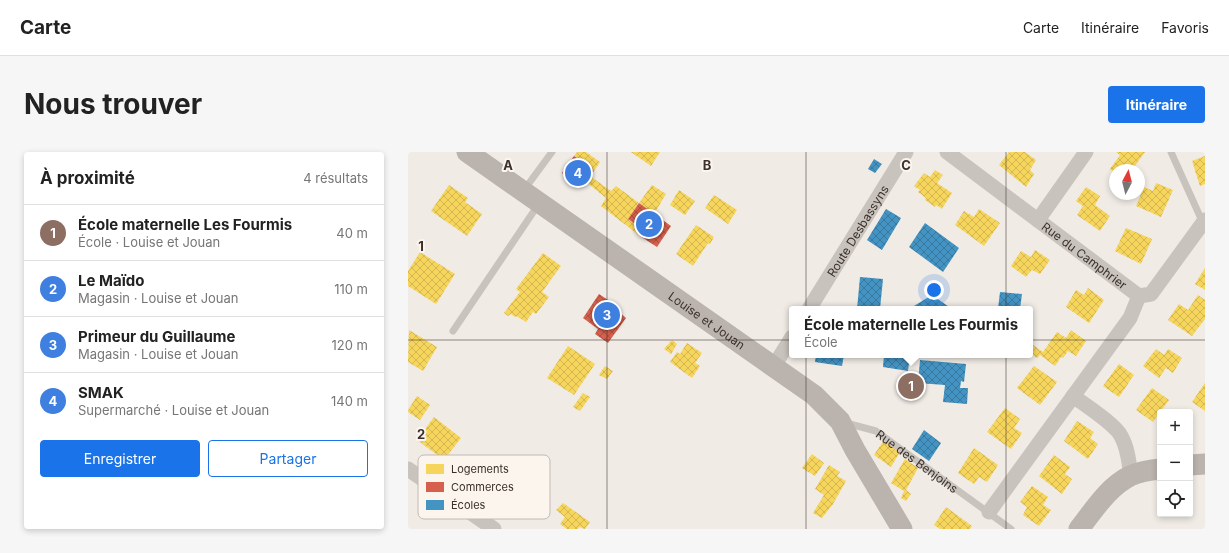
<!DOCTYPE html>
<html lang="fr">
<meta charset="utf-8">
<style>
:root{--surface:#fff;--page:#f6f6f6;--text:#222;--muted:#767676;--line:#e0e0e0;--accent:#1a73e8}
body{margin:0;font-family:Inter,sans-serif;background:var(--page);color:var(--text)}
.controls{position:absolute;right:12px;bottom:12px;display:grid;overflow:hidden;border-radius:4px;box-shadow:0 2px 6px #0003}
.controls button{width:36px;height:36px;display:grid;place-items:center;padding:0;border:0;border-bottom:1px solid var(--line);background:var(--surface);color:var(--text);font:20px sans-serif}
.compass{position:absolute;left:701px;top:12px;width:36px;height:36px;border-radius:50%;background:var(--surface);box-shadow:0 2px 6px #0003;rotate:7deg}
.you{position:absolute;left:526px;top:138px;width:14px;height:14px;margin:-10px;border:3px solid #fff;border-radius:50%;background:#1a73e8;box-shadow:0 0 0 6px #1a73e833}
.badge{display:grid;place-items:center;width:26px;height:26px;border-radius:50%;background:var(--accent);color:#fff;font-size:13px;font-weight:700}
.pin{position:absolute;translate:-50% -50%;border:2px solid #fff;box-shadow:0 1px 4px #0006}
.popup{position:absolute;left:381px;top:154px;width:244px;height:52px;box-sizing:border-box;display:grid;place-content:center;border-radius:4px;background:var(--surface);filter:drop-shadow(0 1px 3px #0005);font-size:13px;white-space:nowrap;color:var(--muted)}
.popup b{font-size:15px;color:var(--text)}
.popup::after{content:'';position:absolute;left:50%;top:100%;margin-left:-8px;border:8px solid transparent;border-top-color:var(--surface)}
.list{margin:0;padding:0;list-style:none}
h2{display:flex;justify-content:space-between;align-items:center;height:52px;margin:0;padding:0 16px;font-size:17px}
h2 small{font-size:13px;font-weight:400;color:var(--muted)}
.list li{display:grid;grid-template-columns:26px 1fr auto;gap:12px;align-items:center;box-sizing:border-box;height:56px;padding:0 16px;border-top:1px solid var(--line)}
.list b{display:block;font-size:15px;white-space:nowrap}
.list p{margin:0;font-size:13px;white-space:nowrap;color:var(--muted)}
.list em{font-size:13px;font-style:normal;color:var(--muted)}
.actions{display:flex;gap:8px;padding:12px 16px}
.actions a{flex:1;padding:9px 0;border:1px solid var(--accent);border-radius:4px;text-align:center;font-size:14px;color:var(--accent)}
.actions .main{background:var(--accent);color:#fff}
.icon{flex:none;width:22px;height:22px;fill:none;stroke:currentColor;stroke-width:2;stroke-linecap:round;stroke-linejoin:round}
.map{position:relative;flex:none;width:797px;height:377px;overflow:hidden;border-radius:4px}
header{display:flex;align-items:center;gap:24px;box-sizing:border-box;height:56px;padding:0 20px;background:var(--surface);border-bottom:1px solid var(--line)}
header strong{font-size:19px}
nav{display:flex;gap:22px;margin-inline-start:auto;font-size:14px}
.intro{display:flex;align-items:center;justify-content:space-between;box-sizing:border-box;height:96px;padding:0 24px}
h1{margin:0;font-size:28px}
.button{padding:10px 18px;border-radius:4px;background:var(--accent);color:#fff;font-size:14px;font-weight:700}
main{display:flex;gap:24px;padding:0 24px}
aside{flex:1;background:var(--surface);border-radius:4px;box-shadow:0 2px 6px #0003}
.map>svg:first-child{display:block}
.homes{fill:url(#homes-cross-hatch)}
.shops{fill:url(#shops-cross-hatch)}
.schools{fill:url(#schools-cross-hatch)}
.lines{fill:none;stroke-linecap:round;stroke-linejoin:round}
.lane{stroke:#c9c3be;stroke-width:7}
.street{stroke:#c9c3be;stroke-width:15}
.secondary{stroke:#bab3ae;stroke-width:21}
.grid{fill:none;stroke:#3b302b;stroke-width:1;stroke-opacity:0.55}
.labels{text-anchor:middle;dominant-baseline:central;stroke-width:4;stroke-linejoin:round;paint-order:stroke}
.street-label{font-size:12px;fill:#3b302b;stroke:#fbf5ee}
.key{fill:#fbf5ee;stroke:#c1bab4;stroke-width:1}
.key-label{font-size:11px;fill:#3b302b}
.grid-label{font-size:13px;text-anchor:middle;font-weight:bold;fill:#3b302b;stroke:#fbf5ee;stroke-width:4;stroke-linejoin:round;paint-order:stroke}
</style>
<header>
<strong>Carte</strong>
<nav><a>Carte</a><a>Itinéraire</a><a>Favoris</a></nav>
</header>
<div class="intro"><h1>Nous trouver</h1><a class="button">Itinéraire</a></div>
<main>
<aside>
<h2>À proximité<small>4 résultats</small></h2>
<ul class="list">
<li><span class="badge" style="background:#8d6e63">1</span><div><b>École maternelle Les Fourmis</b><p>École · Louise et Jouan</p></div><em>40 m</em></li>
<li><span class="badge" style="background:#3f7fe0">2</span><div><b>Le Maïdo</b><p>Magasin · Louise et Jouan</p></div><em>110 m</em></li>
<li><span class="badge" style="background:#3f7fe0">3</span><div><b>Primeur du Guillaume</b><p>Magasin · Louise et Jouan</p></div><em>120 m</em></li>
<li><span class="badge" style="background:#3f7fe0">4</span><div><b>SMAK</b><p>Supermarché · Louise et Jouan</p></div><em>140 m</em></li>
</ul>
<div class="actions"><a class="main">Enregistrer</a><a>Partager</a></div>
</aside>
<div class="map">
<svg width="797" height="377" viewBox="0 0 797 377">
<defs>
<pattern id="homes-cross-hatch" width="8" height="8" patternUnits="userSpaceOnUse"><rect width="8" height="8" fill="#f6d55c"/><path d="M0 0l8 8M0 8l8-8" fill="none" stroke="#d4b750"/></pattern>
<pattern id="shops-cross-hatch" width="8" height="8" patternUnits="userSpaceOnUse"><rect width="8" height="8" fill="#d6604d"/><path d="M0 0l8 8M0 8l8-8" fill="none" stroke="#af5040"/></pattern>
<pattern id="schools-cross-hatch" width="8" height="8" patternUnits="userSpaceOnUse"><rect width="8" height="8" fill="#4393c3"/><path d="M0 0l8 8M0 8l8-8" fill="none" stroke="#39789f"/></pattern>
</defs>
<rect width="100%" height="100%" fill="#f0ebe5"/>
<path class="homes" d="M169 0H178L192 10 186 19 166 4Z
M223 0H252L243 14Z
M601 0H617L628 8 622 18 626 22 618 35 591 13Z
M708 0H737L724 18H707V21L702 17 712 3Z
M797 4V32L792 34 784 9Z
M527 18 535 23 529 31 544 41 534 57 528 53 527 55 517 48 518 46 510 40 512 38 506 34 516 21 522 25Z
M182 24 203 39 208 34 231 51 244 33 258 42 246 62 231 51 220 67 236 78 232 84 193 54 198 46 177 29Z
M748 31 765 38 753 65 728 54 736 35 745 39Z
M41 33 60 46 57 50 74 62 59 84 23 59Z
M678 35 692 44 687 53 702 64 692 79 669 63 675 54 668 49Z
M271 38 287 49 277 63 262 53Z
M306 43 329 58 320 72 297 56Z
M571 57 592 71 576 94 547 73 556 59 566 65Z
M288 73 306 85 302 92 300 91 285 114 268 102Z
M718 76 744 87 733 112 707 99Z
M627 98 642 108 632 122 624 118 618 125 603 114 613 99 623 105Z
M12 100 47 122 28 152 0 134V119Z
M135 101 153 114 134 140 141 145 128 162 125 160 118 170 108 164 107 165 103 162 100 164 96 161 112 140 108 137Z
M797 116V138L787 132Z
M680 136 696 148 681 171 658 155 668 138 676 143Z
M790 143 797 148V167L784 184 760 168 771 152 780 158Z
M1 178 29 195 15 219 0 210Z
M663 178 678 189 668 204 660 199 655 206 653 205 647 214 632 203 629 206 622 201V191L635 200 649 180 658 186Z
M264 188 269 192 263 202 256 197Z
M279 191 294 201 287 211 292 214 284 226 262 210 269 200 272 202Z
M160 194 187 212 166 243 139 226Z
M748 197 756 203 760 197 774 206 765 221 758 216 751 226 735 214Z
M711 212 726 223 711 245 695 234Z
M197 214 205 219 199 227 191 223Z
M626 214 649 230 632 253 609 236Z
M797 231V259L784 250Z
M744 236 761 248 745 270 728 258Z
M175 241 182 245 172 259 165 255Z
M9 244 22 253 12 268 0 260V258Z
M597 256 612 267 606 276 614 281 603 297 579 280Z
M26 265 53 286 36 308 9 288Z
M669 269 686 280 682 286 690 292 680 307 656 289Z
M476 288 492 300 483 315 466 303Z
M566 296 590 313 579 330 571 325 566 332 550 321Z
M404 302 416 311 407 324 394 316Z
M646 303 662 315 657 322 664 327 654 342 631 324Z
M497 307 510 316 498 338 503 342 498 349 493 346 496 339 483 331Z
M421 313 432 320 429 324 438 329 425 352 414 366 405 361 416 343 407 337Z
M624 334 640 345 635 353 643 358 631 374 615 363 619 355 612 350Z
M155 351 182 370 177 377 171 375 170 377H159L152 372 157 365 148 358Z
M538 355 564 374 562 377H532L526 373Z"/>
<path class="shops" d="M166 4 186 19 173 35 154 21Z
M231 51 263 74 249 95 232 84 236 78 220 67Z
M191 142 212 156 210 159 218 166 200 191 187 182 190 177 175 166Z"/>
<path class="schools" d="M466 7 474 12 467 21 460 17Z
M478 57 493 66 474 98 459 88Z
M517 71 551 96 535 120 501 95Z
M452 125 475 127 472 157H449Z
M592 140 614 142 612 157H590Z
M524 143 544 157H501Z
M408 203H436L434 214 407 210Z
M476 203H502L500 219 475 215Z
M512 208 558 212 556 230 553 229 552 236H560L559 252 535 250 537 233 510 231Z
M516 278 533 291 521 309 504 297Z"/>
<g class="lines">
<g class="lane">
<path d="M763 0 795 71"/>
<path d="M116 38 144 0"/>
<path d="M45 179 130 53"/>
<path id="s1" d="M438 271 468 279 603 377"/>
</g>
<g class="street">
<path id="s2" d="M539 0 731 144 743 142 797 68"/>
<path d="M630 68 678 0"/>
<path id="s3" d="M401 157 498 0"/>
<path d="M366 214 384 185"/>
<path d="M665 244C677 253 707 272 713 284 720 296 721 311 723 324"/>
<path d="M0 317 86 377"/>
<path d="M581 360 722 166 731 144"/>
</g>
<g class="secondary">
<path id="s4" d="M59 0 406 243 432 269 447 298 494 377"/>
<path d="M782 313 797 312"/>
<path d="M671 377C686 358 700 335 722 324 731 320 742 318 752 317"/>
</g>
</g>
<path class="grid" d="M199 0V377M398 0V377M598 0V377M0 188H797"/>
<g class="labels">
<g class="street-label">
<text stroke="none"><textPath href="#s3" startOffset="92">Route Desbassyns</textPath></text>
<text stroke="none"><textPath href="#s2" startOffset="172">Rue du Camphrier</textPath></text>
<text stroke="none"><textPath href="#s4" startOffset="293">Louise et Jouan</textPath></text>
<text stroke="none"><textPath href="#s1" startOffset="82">Rue des Benjoins</textPath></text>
</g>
</g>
<rect x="10" y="303" width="132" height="64" rx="6" class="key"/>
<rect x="18" y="312" width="18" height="10" fill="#f6d55c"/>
<rect x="18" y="330" width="18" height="10" fill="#d6604d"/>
<rect x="18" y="348" width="18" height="10" fill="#4393c3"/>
<g class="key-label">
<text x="43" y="321">Logements</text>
<text x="43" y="339">Commerces</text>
<text x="43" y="357">Écoles</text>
</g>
<g class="grid-label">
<text x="100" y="18">A</text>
<text x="299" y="18">B</text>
<text x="498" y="18">C</text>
<text x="13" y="99">1</text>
<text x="13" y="287">2</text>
</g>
</svg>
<div class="controls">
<button>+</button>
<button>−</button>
<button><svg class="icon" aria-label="locate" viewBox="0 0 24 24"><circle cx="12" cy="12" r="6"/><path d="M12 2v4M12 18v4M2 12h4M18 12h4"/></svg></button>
</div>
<svg class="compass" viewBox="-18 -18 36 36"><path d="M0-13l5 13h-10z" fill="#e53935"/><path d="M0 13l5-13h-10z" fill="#767676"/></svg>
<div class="you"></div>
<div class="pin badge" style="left:503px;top:234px;background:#8d6e63">1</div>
<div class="popup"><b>École maternelle Les Fourmis</b>École</div>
<div class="pin badge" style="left:241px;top:72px;background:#3f7fe0">2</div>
<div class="pin badge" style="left:199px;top:163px;background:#3f7fe0">3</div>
<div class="pin badge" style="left:170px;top:21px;background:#3f7fe0">4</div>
</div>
</main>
